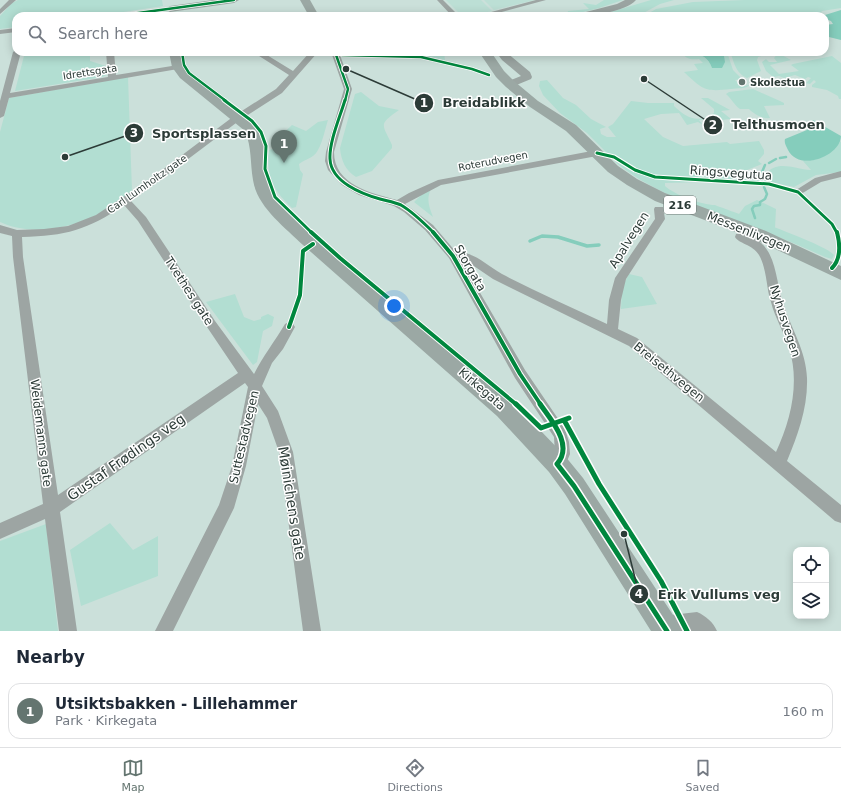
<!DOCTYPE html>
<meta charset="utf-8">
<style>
:root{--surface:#fff;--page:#f6f6f7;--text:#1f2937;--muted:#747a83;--line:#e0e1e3;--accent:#647570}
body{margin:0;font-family:"DejaVu Sans",sans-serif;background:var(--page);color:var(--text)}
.controls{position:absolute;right:12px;bottom:12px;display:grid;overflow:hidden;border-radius:8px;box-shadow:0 2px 10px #0003}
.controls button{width:36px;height:36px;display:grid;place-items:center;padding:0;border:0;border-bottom:1px solid var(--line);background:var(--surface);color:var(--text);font:20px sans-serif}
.you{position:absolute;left:394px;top:306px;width:14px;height:14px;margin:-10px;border:3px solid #fff;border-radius:50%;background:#1a73e8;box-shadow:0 0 0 6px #1a73e833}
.badge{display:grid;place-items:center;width:26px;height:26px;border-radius:50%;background:var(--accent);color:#fff;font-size:13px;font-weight:700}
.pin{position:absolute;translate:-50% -33px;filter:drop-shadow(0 1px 2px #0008)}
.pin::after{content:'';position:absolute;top:21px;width:14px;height:12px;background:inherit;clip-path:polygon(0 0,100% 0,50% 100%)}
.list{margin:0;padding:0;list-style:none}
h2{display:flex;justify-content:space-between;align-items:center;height:52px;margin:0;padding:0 16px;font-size:17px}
h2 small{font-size:13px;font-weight:400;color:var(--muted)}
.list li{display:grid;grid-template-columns:26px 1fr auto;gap:12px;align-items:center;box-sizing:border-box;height:56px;margin:0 8px 8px;padding:0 8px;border:1px solid var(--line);border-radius:12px}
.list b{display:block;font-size:15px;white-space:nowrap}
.list p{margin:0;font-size:13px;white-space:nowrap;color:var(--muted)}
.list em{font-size:13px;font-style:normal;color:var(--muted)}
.icon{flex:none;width:22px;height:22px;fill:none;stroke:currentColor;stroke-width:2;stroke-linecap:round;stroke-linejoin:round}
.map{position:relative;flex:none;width:841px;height:631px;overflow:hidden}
.search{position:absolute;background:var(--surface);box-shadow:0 2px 10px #0003;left:12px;right:12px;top:12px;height:44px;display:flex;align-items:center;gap:10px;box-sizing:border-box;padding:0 14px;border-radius:12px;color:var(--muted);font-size:15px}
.sheet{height:116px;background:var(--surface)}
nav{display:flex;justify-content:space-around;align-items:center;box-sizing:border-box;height:56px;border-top:1px solid var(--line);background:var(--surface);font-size:11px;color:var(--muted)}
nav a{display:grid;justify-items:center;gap:2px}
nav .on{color:var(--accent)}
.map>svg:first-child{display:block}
.built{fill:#bcdfd5}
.green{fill:#b2ded2}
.water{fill:#85cdbc}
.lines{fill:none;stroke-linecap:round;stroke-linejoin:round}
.stream-far1{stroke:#85cdbc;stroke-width:2.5}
.stream{stroke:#85cdbc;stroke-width:3.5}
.street{fill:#9da5a3;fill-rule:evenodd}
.secondary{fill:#9aa4a1;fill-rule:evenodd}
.primary{fill:#9ba8a4;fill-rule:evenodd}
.cycleway-far3-casing{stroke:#fff;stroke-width:4}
.cycleway-far2-casing{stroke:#fff;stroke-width:5}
.cycleway-far1-casing{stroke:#fff;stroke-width:6}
.cycleway-casing{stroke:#fff;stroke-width:8}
.cycleway-far3{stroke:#00873e;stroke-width:2.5}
.cycleway-far2{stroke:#00873e;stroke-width:3}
.cycleway-far1{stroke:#00873e;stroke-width:4}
.cycleway{stroke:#00873e;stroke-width:5}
.poi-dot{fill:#647570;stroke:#fff;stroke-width:1.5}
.labels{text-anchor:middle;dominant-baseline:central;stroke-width:3;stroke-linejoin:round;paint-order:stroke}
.far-street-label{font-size:10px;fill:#2c3b37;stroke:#fff}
.far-poi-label{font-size:10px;font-weight:bold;fill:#2c3b37;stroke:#fff;text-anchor:start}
.shield{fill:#fff;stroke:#6b7673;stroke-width:1}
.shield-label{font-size:11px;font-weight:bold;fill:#2c3b37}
.street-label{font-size:12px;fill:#2c3b37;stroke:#fff}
.near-street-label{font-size:14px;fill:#2c3b37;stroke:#fff}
.leader{fill:none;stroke:#2c3b37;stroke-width:1.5}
.callout-dot{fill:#2c3b37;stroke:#fff;stroke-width:1.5}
.mark-label{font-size:12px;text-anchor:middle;font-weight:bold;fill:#fff}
.callout-label{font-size:13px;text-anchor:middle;font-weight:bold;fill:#2c3b37;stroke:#fff;stroke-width:3;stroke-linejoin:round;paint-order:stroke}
</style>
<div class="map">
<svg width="841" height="631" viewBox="0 0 841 631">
<rect width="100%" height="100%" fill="#cbe0da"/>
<path class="built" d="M446 0H481L492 11 469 16H462Z
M484 0H535L494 10Z"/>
<path class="green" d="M18 0H162L163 6 97 16H16V27L0 29V16L12 3Z
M604 0H623L599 8 567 16H528C542 13 553 16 567 14L568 11 589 9 583 3 596 5Z
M651 0H674L660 4 638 16H597Z
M745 0H841V8L822 11 818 16H644L656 9 693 2Z
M25 52H90V61L109 67V74L102 77 15 91Z
M401 52 407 54 416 52H444L445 60 421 55 401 54Z
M668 52C685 52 705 49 712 68L723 65 724 56 719 52H727L733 70 742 79 735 80 742 86 750 85C745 89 738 88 731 89 705 92 703 90 684 72L698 70 694 64 703 63 699 59C691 60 688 59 682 54L670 55Z
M730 52H771L769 54 758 57 757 60 761 71 747 78C735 72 735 64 730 52Z
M778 53 791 60 770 65 779 74 799 71 791 65 793 64 832 56 841 63V99H839L838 96 827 90 812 87V85L816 82 814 80 810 84 806 83 811 78 808 77 805 79 795 75 784 78 779 76 773 77 766 71 762 62 766 59 769 62H777L774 58Z
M128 77 132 191C122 198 111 208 99 214 70 229 30 236 0 222V132L9 98Z
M547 80 563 98 576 105 591 119 606 127 600 129 601 134 607 137H616L608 127 613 124 631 101 648 103H674V106C687 118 697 124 714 113V109L701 98H708L730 110 721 111 731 119 711 121 712 122H710L706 119 699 120 703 125 698 122 687 125 679 113 661 114 644 119 663 137 683 146 727 142 730 144 759 141 764 150V154L758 161 762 164 747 170 733 172 745 177 757 174 765 175C777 159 793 169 811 170L803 161C822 161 829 153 841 141V172L816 175 794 187 771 182 770 179 764 178V182L666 178 644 172 606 152 587 133 560 113 543 95 539 86 540 81Z
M753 89 780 101 784 103V105L764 106 770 118C762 119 754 114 749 109H740C734 105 732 99 726 94L729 92Z
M361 92 379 106 399 110C378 125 382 123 392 145V148L372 171 356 177C345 170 341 160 340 148L355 94Z
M328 120C325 129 321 151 313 156 309 159 304 160 299 164L300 170 303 174 296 207 292 208C273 190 266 177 269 150L278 148 277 144 271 145 292 125 306 131 318 122Z
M614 161C625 163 633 172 643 175 661 182 683 180 703 182L665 183V186C675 195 702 205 715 205 735 213 826 244 834 255L832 259 825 257C792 242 759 229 726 217 686 202 647 189 614 161Z
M431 189C426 199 429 207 433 217L414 202 423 193Z
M757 200 776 209 775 228 739 214 745 206Z
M629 274 642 277 657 304 621 309 622 287Z
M235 294 244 317 254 321 261 319V317L268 314 274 317 272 326 263 331 257 362 253 365 206 302Z
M110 523 133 550 158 536V576L81 606 70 550Z
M46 524 58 631H0V541Z"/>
<path class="water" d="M841 10V40L825 36V25L833 24 831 21 825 19V15Z
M691 52H719L724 56 725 62 722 68H712C708 57 702 55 691 52Z
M813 120 841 136C841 155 800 173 788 150 786 146 784 143 785 139L807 130 808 125Z"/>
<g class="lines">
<path class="stream-far1" d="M780 158 786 157
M769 163 776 159
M762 172 765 165
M763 175 766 180
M755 218 752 209 754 206 760 205V202L765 199 767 194 764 187"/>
<path class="stream" d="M530 241 542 236 558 237 587 246 599 245"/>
<path class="street" d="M9 0H16L0 14V9Z
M437 0H443L459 16H452Z
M536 0H546L487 16H476Z
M170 7 172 8V10L131 16H113L116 14Z
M16 28V32L0 34V30Z
M16 50V52H21L10 93 108 77 106 52H114L116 75 178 65 182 67 178 69 9 98 4 116 0 118V101L13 52Z
M253 52H262L293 71 310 52H318L282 93 240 120 159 181 131 201 146 217 215 321 254 374C263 356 275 341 285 324L289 322 293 324 295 327 283 349 272 363 262 386 278 411 293 452 321 631H303L279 452 267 418 258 404 246 466 234 508 173 631H155L219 505 232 466 248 387 245 383 60 512 77 631H59L45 519 0 539V523L43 504 13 257 12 236 0 233V225L17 230 44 229 68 226 96 215 153 177 234 116 276 89 289 75ZM124 205 138 221 207 327 238 373 58 495 23 257 22 237C65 236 88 230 124 205Z
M331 52H339L352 89 334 152C334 185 371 193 397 200L409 193 438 180 597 150 600 151 601 153 597 156 441 185 405 204 433 225 456 252C475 252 486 265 502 274 536 292 572 307 607 324L609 300 615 278 655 219 654 209 655 207H663L665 219 626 279 621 300 618 329 637 338 776 452C791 420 800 382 789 348 784 332 775 318 771 302 766 287 767 269 759 255 752 244 739 244 735 237L736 234C742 233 746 235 751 237 778 247 775 283 784 306 792 330 806 351 807 378 808 407 798 435 787 461L841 505V523L835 521 629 346 493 279 468 262 461 260 525 370 565 429 569 442 570 454 565 466 557 471 552 469 550 464 555 454 554 437 515 378 449 258 425 230 404 212 394 206 359 195 342 185 328 170 325 161 326 152 344 89Z
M841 171V177L821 182 801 194 798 195 793 192 815 178Z
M697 612C706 616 713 622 717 631H657L654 625 657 619 663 616Z"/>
<path class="secondary" d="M625 0H636C625 12 592 16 576 16L578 14 617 4Z
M496 52H506L530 72 532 77 531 79 514 86H506L505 84 506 82 521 76 502 60Z"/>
<path class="primary" d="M213 0H239L234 3 170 12 165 9 170 6Z
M300 0H310L319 16H309Z
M169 52H181L184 67 188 72 256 126 264 143 270 187 277 200 315 237 513 402 565 456 583 478 677 621 681 631H651L565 494 549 472 497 416 303 245C285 227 257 207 253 180 250 162 252 148 245 131L180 78 172 67Z
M479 52H491L504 71 514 81 538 101 576 125 618 166 637 179 665 193 766 231 841 266V280L754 239 655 201 627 185 608 172 566 131 530 107 506 87 496 77Z"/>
<defs>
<path id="cycleway-far3" d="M116 16 234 0
M182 52 184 65 189 73 226 101
M335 52 348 89 345 101
M342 55 421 57 472 69 489 75"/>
<path id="cycleway-far2" d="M224 100 252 121 261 132 266 146 265 169 275 197 312 233
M345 100C340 117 329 142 330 159 331 182 362 194 380 199 387 201 394 202 401 205 413 212 424 223 434 233
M597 153 614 157 635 170 655 177 769 184 798 192 832 224 837 233"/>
<path id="cycleway-far1" d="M311 232 340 258 517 405
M433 232 453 256 520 374 541 405
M832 268C841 259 840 244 837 232
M289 327 300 295 303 251 313 244"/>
<path id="cycleway" d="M516 404 541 428 569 418
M540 404C551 420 574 445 557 464L574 486 667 631
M564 420 599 484 661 581 687 631"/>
</defs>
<use href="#cycleway-far3" class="cycleway-far3-casing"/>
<use href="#cycleway-far2" class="cycleway-far2-casing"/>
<use href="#cycleway-far1" class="cycleway-far1-casing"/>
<use href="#cycleway" class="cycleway-casing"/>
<use href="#cycleway-far3" class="cycleway-far3"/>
<use href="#cycleway-far2" class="cycleway-far2"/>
<use href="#cycleway-far1" class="cycleway-far1"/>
<use href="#cycleway" class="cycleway"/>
</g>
<circle class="poi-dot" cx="742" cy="82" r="4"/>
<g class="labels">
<g class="far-street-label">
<text transform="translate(90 72) rotate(-9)">Idrettsgata</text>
<text transform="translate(493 161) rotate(-11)">Roterudvegen</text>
<text transform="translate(147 184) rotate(-35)">Carl Lumholtz gate</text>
</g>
<g class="far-poi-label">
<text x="750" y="82">Skolestua</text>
</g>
<rect class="shield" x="664" y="196" width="32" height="18" rx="3"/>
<g class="shield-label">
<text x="680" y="205">216</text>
</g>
<g class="street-label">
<text transform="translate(731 173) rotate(4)">Ringsvegutua</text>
<text transform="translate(749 232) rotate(22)">Messenlivegen</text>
<text transform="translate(629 240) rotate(-58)">Apalvegen</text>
<text transform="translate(470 268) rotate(60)">Storgata</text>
<text transform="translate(189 291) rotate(57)">Tvethes gate</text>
<text transform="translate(785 321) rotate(72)">Nyhusvegen</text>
<text transform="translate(669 372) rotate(39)">Breisethvegen</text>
<text transform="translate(482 389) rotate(41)">Kirkegata</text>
<text transform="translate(41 433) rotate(83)">Weidemanns gate</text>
<text transform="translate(244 437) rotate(-77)">Suttestadvegen</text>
</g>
<g class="near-street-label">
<text transform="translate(126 457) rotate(-35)">Gustaf Frødings veg</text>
<text transform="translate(292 503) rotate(81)">Møinichens gate</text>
</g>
</g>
<path class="leader" d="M346 69L424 103M644 79L713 125M65 157L134 133M624 534L639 594"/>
<g class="callout-dot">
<circle cx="346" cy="69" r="4"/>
<circle cx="644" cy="79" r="4"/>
<circle cx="65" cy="157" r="4"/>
<circle cx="624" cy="534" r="4"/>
<circle cx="424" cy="103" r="10"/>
<circle cx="713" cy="125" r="10"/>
<circle cx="134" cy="133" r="10"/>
<circle cx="639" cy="594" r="10"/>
</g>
<g class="mark-label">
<text x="424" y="107">1</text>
<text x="713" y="129">2</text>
<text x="134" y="137">3</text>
<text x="639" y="598">4</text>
</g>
<g class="callout-label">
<text x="484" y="107">Breidablikk</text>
<text x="778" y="129">Telthusmoen</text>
<text x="204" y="138">Sportsplassen</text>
<text x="719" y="599">Erik Vullums veg</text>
</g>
</svg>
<div class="controls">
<button><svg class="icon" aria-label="locate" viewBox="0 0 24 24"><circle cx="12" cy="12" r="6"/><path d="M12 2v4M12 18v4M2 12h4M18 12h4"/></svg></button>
<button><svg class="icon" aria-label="layers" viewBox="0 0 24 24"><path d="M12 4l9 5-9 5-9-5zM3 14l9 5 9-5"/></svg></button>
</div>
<div class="you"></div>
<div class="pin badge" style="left:284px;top:163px">1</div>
<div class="search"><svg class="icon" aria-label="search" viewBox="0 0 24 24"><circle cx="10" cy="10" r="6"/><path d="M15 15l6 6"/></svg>Search here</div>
</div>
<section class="sheet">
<h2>Nearby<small></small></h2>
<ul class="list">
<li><span class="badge">1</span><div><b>Utsiktsbakken - Lillehammer</b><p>Park · Kirkegata</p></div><em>160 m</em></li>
</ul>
</section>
<nav>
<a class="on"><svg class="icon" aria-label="map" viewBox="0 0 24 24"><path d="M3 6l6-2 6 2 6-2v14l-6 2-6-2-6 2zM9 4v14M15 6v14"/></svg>Map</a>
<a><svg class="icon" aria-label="directions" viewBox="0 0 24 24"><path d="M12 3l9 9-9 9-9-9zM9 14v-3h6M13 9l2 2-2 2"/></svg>Directions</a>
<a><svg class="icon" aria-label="saved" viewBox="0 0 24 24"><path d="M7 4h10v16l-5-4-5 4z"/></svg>Saved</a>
</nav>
